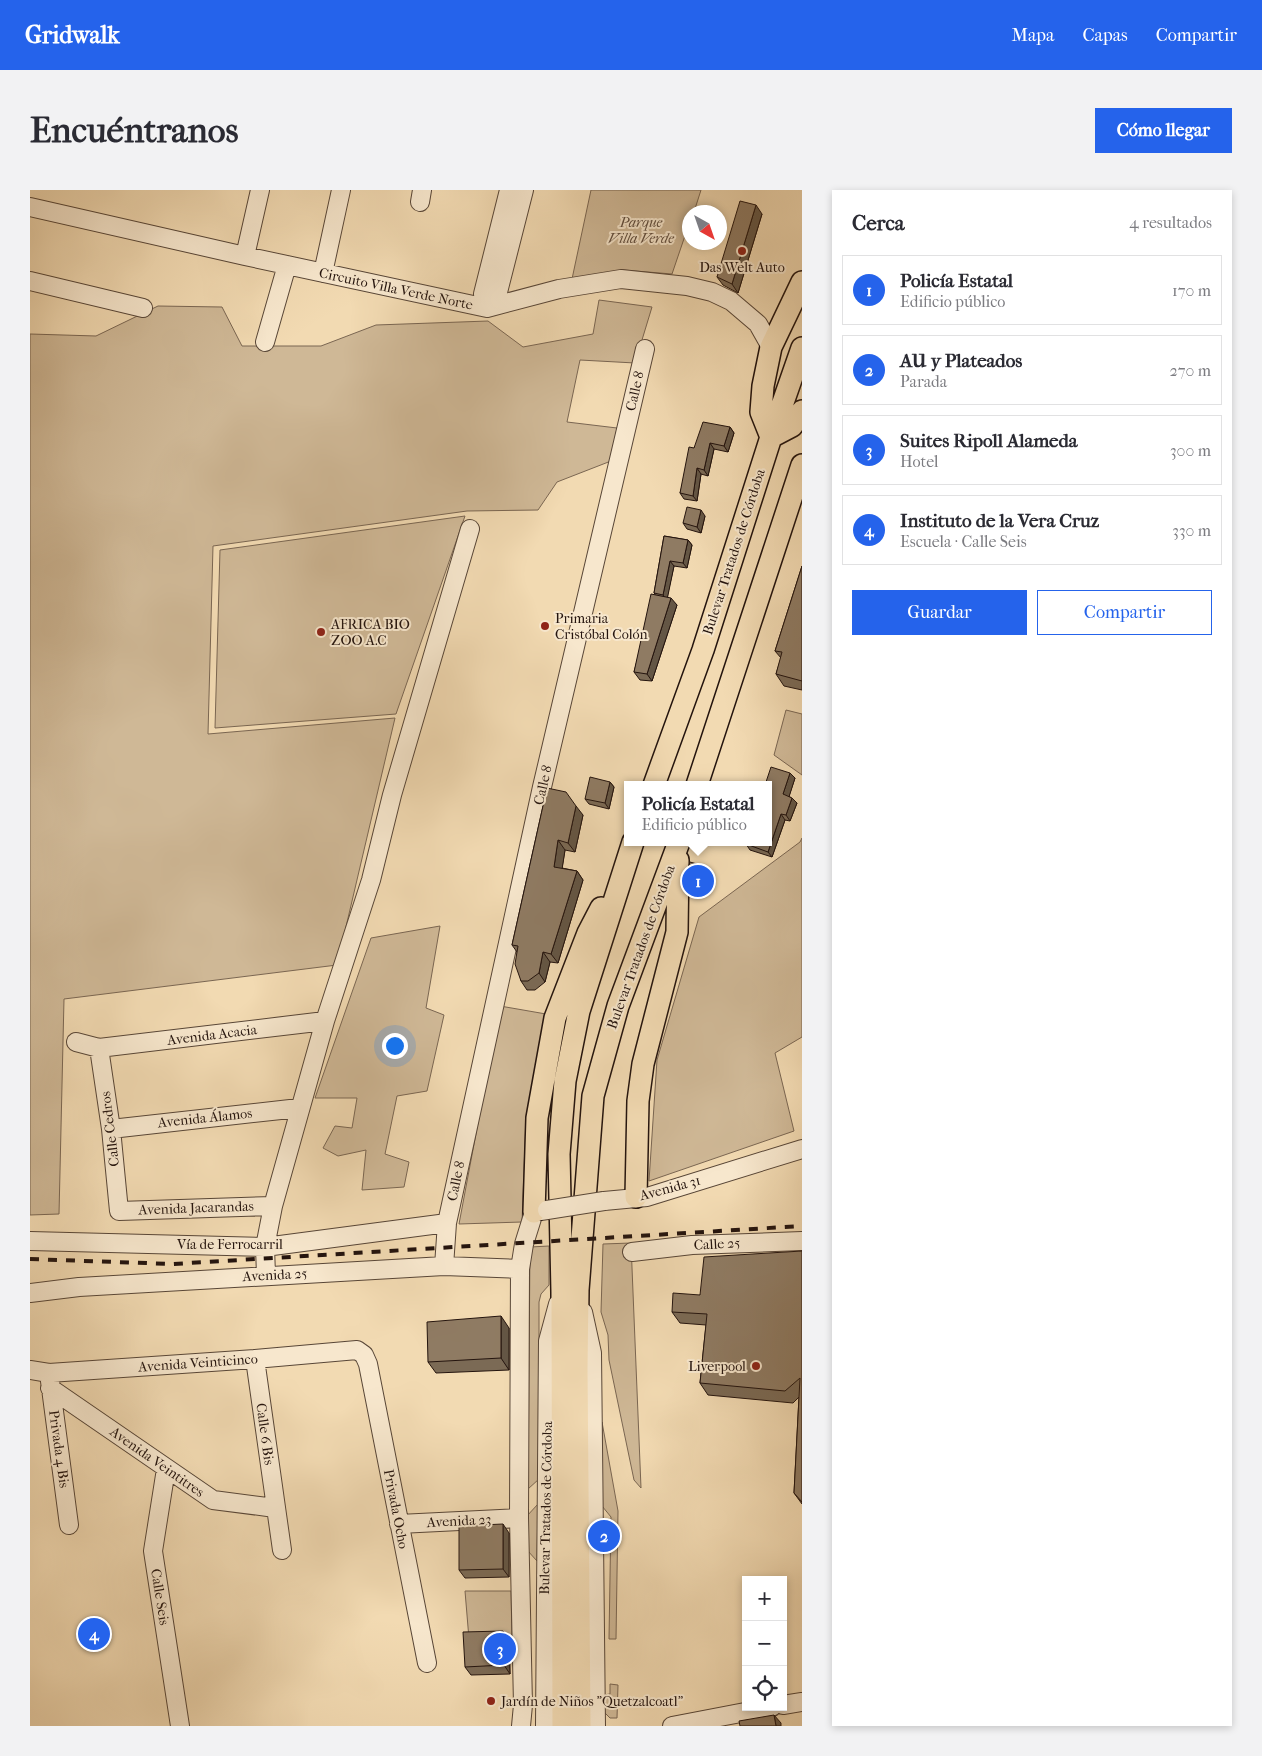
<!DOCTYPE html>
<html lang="es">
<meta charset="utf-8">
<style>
:root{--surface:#fff;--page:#f2f2f3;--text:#2b2b33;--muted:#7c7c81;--line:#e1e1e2;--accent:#2563eb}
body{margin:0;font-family:"IM FELL French Canon",serif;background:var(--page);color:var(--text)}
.controls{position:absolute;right:15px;bottom:15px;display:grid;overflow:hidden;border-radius:0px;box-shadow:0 2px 8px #0003}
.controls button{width:45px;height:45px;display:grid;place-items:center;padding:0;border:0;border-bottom:1px solid var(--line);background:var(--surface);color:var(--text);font:25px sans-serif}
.compass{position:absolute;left:652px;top:15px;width:45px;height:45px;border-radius:50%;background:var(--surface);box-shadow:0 2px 8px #0003;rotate:140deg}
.you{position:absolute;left:364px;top:855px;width:18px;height:18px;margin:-12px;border:4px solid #fff;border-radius:50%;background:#1a73e8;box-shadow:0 0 0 8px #1a73e833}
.badge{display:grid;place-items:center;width:32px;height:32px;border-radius:50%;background:var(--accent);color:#fff;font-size:16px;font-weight:700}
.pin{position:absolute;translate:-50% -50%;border:2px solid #fff;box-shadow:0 1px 5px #0006}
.popup{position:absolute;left:594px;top:591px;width:148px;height:65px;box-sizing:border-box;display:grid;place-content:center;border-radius:0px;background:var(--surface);filter:drop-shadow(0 1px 4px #0005);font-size:16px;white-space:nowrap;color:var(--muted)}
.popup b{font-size:19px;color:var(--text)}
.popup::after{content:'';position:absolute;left:50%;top:100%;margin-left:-10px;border:10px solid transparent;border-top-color:var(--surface)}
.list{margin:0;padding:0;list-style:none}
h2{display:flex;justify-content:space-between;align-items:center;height:65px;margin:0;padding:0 20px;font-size:21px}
h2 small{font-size:16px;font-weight:400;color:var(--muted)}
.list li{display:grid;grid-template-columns:32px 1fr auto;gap:15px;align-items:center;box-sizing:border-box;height:70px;margin:0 10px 10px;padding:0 10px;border:1px solid var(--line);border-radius:0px}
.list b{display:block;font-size:19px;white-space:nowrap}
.list p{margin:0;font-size:16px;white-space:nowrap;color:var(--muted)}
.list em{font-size:16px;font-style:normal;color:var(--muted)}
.actions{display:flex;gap:10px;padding:15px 20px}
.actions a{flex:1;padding:11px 0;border:1px solid var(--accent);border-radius:0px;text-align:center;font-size:18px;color:var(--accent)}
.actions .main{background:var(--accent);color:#fff}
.icon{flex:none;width:28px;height:28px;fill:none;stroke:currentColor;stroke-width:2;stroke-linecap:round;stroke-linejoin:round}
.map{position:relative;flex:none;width:772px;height:1536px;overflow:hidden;border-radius:0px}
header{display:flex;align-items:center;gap:30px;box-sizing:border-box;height:70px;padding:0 25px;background:var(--accent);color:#fff}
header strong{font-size:24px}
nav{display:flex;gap:28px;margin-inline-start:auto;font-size:18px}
.intro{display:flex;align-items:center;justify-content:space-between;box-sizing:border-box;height:120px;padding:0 30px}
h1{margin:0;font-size:35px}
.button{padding:12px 22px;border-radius:0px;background:var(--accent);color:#fff;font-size:18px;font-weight:700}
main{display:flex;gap:30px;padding:0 30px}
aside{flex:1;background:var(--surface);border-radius:0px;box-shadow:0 2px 8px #0003}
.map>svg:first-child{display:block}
.green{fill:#cfb896;stroke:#7a6652}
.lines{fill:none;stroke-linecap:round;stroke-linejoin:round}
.minor-casing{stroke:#584637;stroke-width:20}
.major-casing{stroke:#24140e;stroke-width:24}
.minor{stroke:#f7e7cd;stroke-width:18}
.major{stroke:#f2dab2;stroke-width:21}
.rail{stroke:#24140e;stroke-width:4;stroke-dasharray:9 9;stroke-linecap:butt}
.minor-bridge-casing{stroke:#584637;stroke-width:20;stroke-linecap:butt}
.minor-bridge{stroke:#f7e7cd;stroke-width:18}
.wall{fill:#7b6a55;stroke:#24140e}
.shaded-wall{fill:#645645;stroke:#24140e}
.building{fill:#8f7b63;stroke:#24140e}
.poi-dot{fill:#8f2418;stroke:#f7e7cd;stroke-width:2}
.labels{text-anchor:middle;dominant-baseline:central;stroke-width:4;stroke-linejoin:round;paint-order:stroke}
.park-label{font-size:14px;font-style:italic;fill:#604d3e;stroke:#f7e7cd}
.poi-label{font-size:14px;fill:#24140e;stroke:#f7e7cd;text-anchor:start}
.street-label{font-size:14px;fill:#24140e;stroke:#f7e7cd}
</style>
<header>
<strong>Gridwalk</strong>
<nav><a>Mapa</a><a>Capas</a><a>Compartir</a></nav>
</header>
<div class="intro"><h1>Encuéntranos</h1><a class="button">Cómo llegar</a></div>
<main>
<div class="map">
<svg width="772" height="1536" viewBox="0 0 772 1536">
<rect width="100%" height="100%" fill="#f2dab2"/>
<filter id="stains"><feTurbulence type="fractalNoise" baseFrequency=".004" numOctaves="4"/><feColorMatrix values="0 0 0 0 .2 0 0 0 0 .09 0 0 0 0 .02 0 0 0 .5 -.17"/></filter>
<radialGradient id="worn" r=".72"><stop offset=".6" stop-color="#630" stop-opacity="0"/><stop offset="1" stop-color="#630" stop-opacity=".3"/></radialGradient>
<path class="green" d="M561 0H671L664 22H660L659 34 642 84 593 80 542 89Z
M569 110 622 117 605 173 550 170 537 232 587 238 581 271 527 292 508 320 437 321 183 356 178 544 365 528 307 775 34 809 29 1024 0 1025V144L66 146 128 116 192 117 212 156H291L346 135 458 131 493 157 563 144Z
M435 326 366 524 185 538 190 360Z
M756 520 772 524V585L744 565Z
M772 648V847L745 863 764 941 619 991 627 870 669 727 770 652Z
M410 736 396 818 414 825 397 901 367 906 355 964 379 972 374 997 332 1000 336 960 308 966 293 958 305 936 322 938 327 908H285L341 748Z
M470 816 516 824 496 928 492 1032 429 1034Z
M601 1053 611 1298 604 1290 579 1170 578 1145 571 1122 573 1054Z
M519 1056V1095L511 1104 509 1112V1289L498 1299 500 1057Z
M572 1232 588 1321 586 1449H579L581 1327 572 1316Z
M508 1314 507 1371 497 1360 496 1327Z
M435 1401H481L482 1449H439Z
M580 1494 588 1495 587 1528H580L573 1521V1505L580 1504Z"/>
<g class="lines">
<defs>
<path id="minor" d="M390 12 392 0
M0 17 215 66 457 118 529 99 591 89 657 96 682 102 701 111 728 134 741 157
M215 66 230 0
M293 83 311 0
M0 91 113 118
M457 118 467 106 494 0
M457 118 453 104 479 0
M235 152 257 75
M46 852 69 858 295 831
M69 858 81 939 89 1021 243 1016
M81 939 269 918
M574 1011 617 1007 772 959
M0 1051 235 1057 417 1033
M602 1062 662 1055 772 1051
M414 1076 417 1033 512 597 615 159
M236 1085 235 1057 243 1016 295 831 341 690 362 605 440 339
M0 1103 49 1097 414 1076 490 1079
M553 1122 562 1163 566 1536
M225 1169 252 1360
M0 1180 19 1183 225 1169 327 1160 334 1165 338 1174 397 1473
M20 1191 39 1335
M20 1198 183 1310 245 1318
M136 1279 123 1361 150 1536
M369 1334 489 1328
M753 1515 772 1512
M491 1536 493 1515 489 1328 490 1079 494 1054 504 1022 517 1020
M515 1536 518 1151 528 1114
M642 1536 742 1517"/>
<path id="major" d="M772 92 741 157 733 196 731 222 741 247 762 236 772 221
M624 595 673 460 741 247 772 158
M667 595 772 275
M606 1007 608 911 613 874 647 742 648 670
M504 1022 507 928 525 828 558 743 571 718
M533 1536 532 1102 529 964 535 891 549 821 603 652
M550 1536 547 1178 548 1100 563 906 588 816 649 652"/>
</defs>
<use href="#minor" class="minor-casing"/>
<use href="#major" class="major-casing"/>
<use href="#minor" class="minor"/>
<use href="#major" class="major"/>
<path class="rail" d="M0 1069 143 1074 772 1036"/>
<defs>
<path id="minor-bridge" d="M517 1020 574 1011"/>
</defs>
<use href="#minor-bridge" class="minor-bridge-casing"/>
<use href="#minor-bridge" class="minor-bridge"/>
</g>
<path class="wall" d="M732 24 708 103 693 95 687 87Z
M700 237 704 243 698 262 684 259 678 286 671 284 667 311 654 309 650 303 664 258Z
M675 326 671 343 657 339 653 333Z
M634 346 658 350 662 355 657 378 644 376 637 407 647 415 622 491 610 490 604 482 625 404 624 403Z
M772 376V500L754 496 746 484 751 468 745 461Z
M765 588 759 606 767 613 760 631 755 630 742 667 720 660 716 654Z
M580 592 584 597 579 619 559 614 555 609Z
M517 598 553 625 545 662 535 660 532 678 547 681 553 690 528 773 520 772 515 792 505 800H497L491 791 487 762 482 755Z
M674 676 678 682 671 704 660 700 656 694Z
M772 1061V1314L764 1303 769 1207 763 1213 678 1205 670 1193 676 1135 650 1133 642 1122 670 1105Z
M479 1138V1180L406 1183 398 1172Z
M479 1343V1387L435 1388 429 1380Z
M473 1441 479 1450 480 1484 441 1485 435 1477Z"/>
<path class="shaded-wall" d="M726 15 732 24 708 103 702 94Z
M700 237 704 243 698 262 694 256Z
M680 253 684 259 678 286 674 280Z
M667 278 671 284 667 311 663 306Z
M671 320 675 326 671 343 667 337Z
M658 350 662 355 657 378 653 373Z
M640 371 644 376 637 410 633 405Z
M641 408 647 415 622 491 617 484Z
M760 583 765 588 758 610 753 604Z
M580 592 584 597 579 619 575 613Z
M762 608 767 613 760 631 756 625Z
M546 616 553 625 545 662 538 653Z
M751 624 755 630 742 667 738 662Z
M528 650 535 660 531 686 524 677Z
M674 676 678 682 671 704 667 698Z
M547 681 553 690 528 773 521 764Z
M513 762 520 772 515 792 509 783Z
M471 1126 479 1138V1180L471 1168Z
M473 1334 479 1343V1387L473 1379Z
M473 1441 479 1450 480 1484 474 1475Z
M744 1525 751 1533V1536H746Z"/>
<path class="building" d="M710 11 726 15 702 94 687 87Z
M673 232 700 237 694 256 680 253 674 280 667 278 663 306 650 303 659 257 664 258Z
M657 317 671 320 667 337 653 333Z
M634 346 658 350 653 373 640 371 633 405 624 403Z
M772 376V491L746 484 752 462 745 461Z
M621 404 641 408 617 484 604 482Z
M741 577 760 583 753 604 762 608 756 625 751 624 738 662 716 654 717 652H738V595H735Z
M560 587 580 592 575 613 555 609Z
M517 598 536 602 546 616 538 653 528 650 524 677 547 681 521 764 513 762 509 783 498 791H491L485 774 488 756 482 755Z
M660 672 674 676 667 698 656 694V684Z
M772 1061V1312L764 1303 770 1188 755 1201 670 1193 677 1124 642 1122 643 1103 670 1105 674 1067Z
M471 1126V1168L398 1172 397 1132Z
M473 1334V1379L429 1380V1336Z
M473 1441 474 1475 435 1477 433 1442Z
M744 1525 746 1536H710L709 1531Z"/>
<g class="poi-dot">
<circle cx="712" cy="61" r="5"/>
<circle cx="515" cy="436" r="5"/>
<circle cx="291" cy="442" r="5"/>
<circle cx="726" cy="1176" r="5"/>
<circle cx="461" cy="1511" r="5"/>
</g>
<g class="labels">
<g class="park-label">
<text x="611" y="32">Parque<tspan x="611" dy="16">Villa Verde</tspan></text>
</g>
<g class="poi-label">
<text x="712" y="77" text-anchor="middle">Das Welt Auto</text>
<text x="525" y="428">Primaria<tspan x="525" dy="16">Cristóbal Colón</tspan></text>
<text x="301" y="434">AFRICA BIO<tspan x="301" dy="16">ZOO A.C</tspan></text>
<text x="716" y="1176" text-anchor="end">Liverpool</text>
<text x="471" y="1511">Jardín de Niños "Quetzalcoatl"</text>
</g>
<g class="street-label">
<text transform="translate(366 99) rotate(12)">Circuito Villa Verde Norte</text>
<text transform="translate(605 201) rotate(-77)">Calle 8</text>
<text transform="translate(704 362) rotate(-72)">Bulevar Tratados de Córdoba</text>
<text transform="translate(513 595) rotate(-77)">Calle 8</text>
<text transform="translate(611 757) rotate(-70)">Bulevar Tratados de Córdoba</text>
<text transform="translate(182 845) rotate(-7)">Avenida Acacia</text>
<text transform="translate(175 928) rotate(-6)">Avenida Álamos</text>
<text transform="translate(80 939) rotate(-97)">Calle Cedros</text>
<text transform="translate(426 991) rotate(-78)">Calle 8</text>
<text transform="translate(640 998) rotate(-15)">Avenida 31</text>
<text transform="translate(166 1018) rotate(-2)">Avenida Jacarandas</text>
<text x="200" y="1054">Vía de Ferrocarril</text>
<text transform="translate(687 1054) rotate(-3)">Calle 25</text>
<text transform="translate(245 1085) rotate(-3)">Avenida 25</text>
<text transform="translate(168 1173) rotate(-4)">Avenida Veinticinco</text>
<text transform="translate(235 1244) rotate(82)">Calle 6 Bis</text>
<text transform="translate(29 1259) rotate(82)">Privada 4 Bis</text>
<text transform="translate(127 1272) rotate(35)">Avenida Veintitres</text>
<text transform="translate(516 1318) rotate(-89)">Bulevar Tratados de Córdoba</text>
<text transform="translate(366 1319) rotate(79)">Privada Ocho</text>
<text transform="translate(429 1331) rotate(-3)">Avenida 23</text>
<text transform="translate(130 1407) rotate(81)">Calle Seis</text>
</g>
</g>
<rect width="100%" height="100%" filter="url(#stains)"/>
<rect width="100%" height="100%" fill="url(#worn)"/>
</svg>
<div class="controls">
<button>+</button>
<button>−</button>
<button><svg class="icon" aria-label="locate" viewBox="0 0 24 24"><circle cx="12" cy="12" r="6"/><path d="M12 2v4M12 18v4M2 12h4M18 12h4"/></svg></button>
</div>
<svg class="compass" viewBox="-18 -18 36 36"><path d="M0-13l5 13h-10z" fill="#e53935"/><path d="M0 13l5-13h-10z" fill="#7c7c81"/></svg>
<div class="you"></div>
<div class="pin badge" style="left:668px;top:691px">1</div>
<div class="popup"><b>Policía Estatal</b>Edificio público</div>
<div class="pin badge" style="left:574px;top:1346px">2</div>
<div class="pin badge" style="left:470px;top:1459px">3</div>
<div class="pin badge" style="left:64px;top:1444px">4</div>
</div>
<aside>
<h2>Cerca<small>4 resultados</small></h2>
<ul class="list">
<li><span class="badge">1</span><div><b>Policía Estatal</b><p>Edificio público</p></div><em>170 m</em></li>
<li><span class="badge">2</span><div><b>AU y Plateados</b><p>Parada</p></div><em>270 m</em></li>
<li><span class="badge">3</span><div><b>Suites Ripoll Alameda</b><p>Hotel</p></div><em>300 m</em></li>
<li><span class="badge">4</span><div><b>Instituto de la Vera Cruz</b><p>Escuela · Calle Seis</p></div><em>330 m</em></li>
</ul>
<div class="actions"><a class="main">Guardar</a><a>Compartir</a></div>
</aside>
</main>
